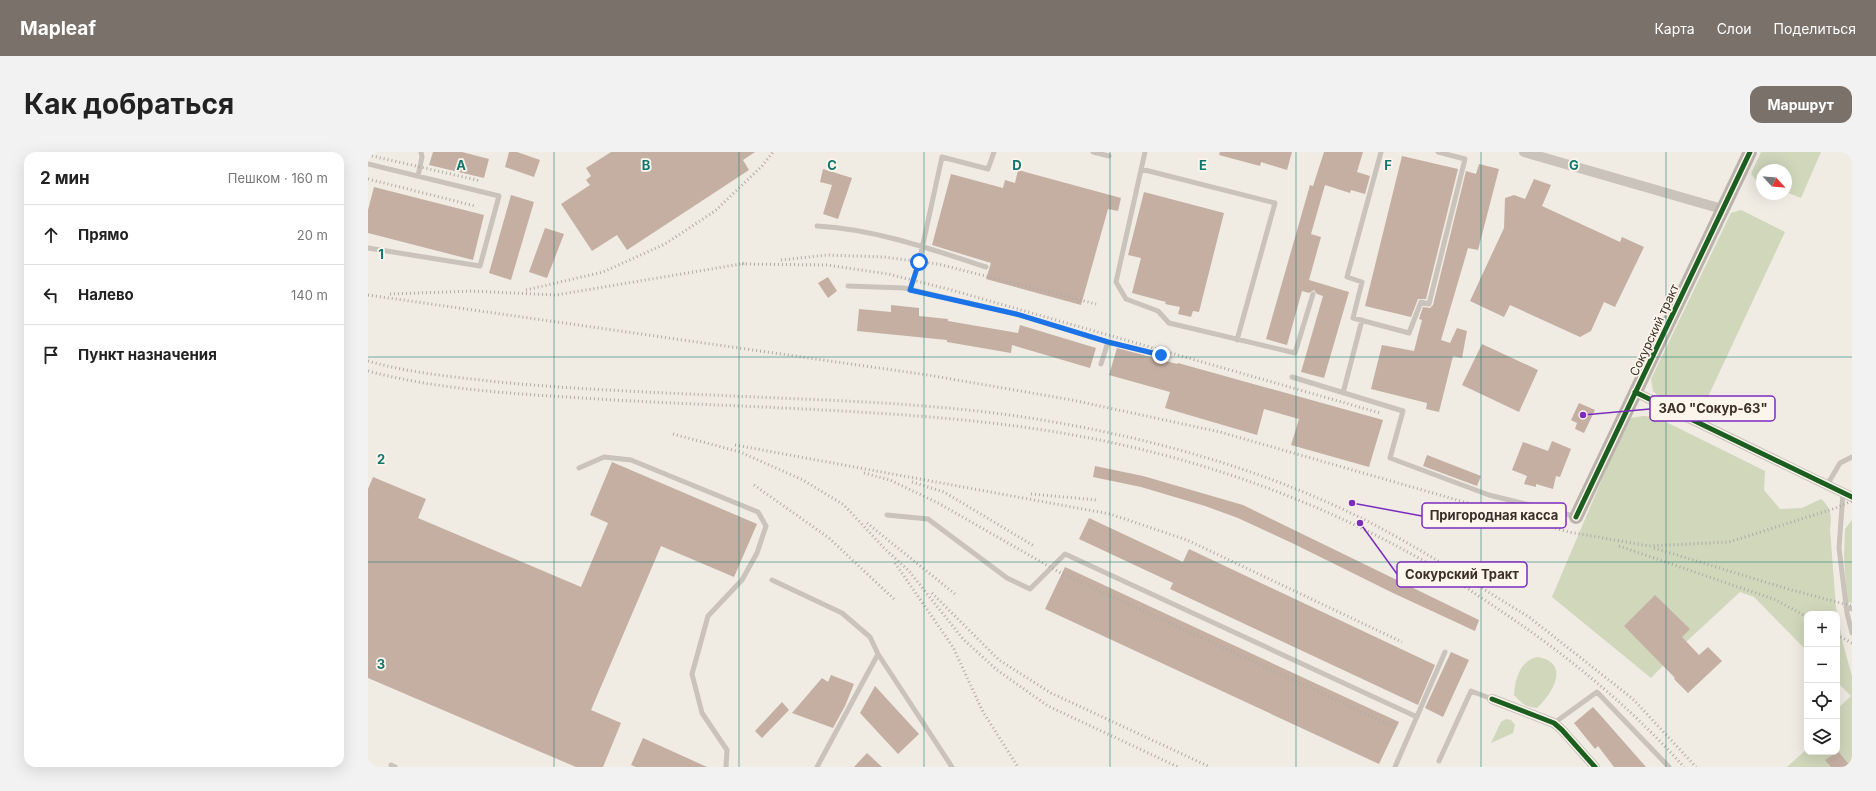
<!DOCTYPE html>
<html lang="ru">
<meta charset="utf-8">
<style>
:root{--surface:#fff;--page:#f2f2f2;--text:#222;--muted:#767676;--line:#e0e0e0;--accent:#7a716a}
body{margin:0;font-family:Inter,sans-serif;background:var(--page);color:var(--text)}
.controls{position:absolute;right:12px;bottom:12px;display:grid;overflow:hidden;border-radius:8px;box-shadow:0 4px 16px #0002}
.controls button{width:36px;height:36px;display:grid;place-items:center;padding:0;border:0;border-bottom:1px solid var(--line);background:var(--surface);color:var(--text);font:20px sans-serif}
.compass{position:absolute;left:1388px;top:12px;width:36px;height:36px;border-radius:50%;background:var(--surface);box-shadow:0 4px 16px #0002;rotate:116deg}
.stop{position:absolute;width:12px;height:12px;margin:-9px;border:3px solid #1a73e8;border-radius:50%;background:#fff}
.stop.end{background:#1a73e8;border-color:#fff;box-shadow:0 1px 4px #0008}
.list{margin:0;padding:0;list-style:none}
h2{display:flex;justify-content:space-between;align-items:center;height:52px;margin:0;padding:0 16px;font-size:17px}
h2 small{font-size:13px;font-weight:400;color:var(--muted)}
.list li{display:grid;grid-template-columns:26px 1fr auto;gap:12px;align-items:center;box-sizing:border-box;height:60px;padding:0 16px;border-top:1px solid var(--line)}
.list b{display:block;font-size:15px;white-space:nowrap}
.list em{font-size:13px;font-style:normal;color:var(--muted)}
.icon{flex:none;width:22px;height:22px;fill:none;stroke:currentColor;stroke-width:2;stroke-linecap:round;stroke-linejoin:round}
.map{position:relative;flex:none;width:1484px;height:615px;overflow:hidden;border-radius:12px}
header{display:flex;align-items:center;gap:24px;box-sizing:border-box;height:56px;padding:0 20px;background:var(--accent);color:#fff}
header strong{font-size:19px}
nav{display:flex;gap:22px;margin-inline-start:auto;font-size:14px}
.intro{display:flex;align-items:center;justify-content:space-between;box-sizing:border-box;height:96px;padding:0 24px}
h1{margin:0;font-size:28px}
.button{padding:10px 18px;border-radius:12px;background:var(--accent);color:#fff;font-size:14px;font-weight:700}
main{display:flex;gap:24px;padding:0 24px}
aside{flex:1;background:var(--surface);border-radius:12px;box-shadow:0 4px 16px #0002}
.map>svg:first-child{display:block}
.green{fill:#d0d7bb}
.building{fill:#c5afa3}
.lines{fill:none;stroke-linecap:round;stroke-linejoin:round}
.lane{stroke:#c9c3bc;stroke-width:5}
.street{stroke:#c9c3bc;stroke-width:10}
.secondary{stroke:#bab3ac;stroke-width:14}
.rail{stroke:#b1aba6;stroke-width:3;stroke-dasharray:1 3;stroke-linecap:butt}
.cycleway-casing{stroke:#fcf5eb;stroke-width:8}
.cycleway{stroke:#1b5e20;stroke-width:5}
.route{stroke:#1a73e8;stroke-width:5}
.grid{fill:none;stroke:#0f766e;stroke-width:1;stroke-opacity:0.55}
.labels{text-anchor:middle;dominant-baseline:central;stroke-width:3.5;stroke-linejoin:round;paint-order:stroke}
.street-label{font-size:12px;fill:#3b3029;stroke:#fcf5eb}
.grid-label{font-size:13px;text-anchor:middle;font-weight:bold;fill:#0f766e;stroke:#fcf5eb;stroke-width:3.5;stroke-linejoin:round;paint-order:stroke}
.leader{fill:none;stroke:#7b2cbf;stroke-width:1.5}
.callout-dot{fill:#7b2cbf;stroke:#fcf5eb;stroke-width:1.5}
.callout{fill:#fcf5eb;stroke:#7b2cbf;stroke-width:1.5}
.callout-label{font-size:13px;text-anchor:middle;font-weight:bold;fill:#3b3029}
</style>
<header>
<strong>Mapleaf</strong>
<nav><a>Карта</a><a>Слои</a><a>Поделиться</a></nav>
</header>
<div class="intro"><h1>Как добраться</h1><a class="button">Маршрут</a></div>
<main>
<aside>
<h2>2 мин<small>Пешком · 160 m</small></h2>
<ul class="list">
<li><svg class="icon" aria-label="ahead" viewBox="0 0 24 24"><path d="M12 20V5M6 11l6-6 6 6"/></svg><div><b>Прямо</b></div><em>20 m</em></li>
<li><svg class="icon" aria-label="left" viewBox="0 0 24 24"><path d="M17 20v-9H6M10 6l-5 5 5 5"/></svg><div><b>Налево</b></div><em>140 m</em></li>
<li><svg class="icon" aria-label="arrive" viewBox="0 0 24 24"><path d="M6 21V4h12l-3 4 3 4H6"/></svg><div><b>Пункт назначения</b></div></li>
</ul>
</aside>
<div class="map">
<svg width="1484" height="615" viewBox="0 0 1484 615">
<rect width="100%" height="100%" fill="#f0ebe3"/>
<path class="green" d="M1393 0H1453L1433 46 1418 40V18H1394V30L1388 28 1383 22Z
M1373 58 1417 80 1331 264 1293 247 1285 239 1283 227 1363 61Z
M1275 264 1288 265 1397 319 1396 338 1412 357 1434 356 1453 347C1463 355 1464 365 1462 377L1468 456 1475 492 1484 524V615H1419L1439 597V600H1469V557L1483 544 1469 530V462H1439V499L1386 445 1372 440 1318 490 1283 526 1184 445 1257 273 1263 266Z
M1484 368V451L1479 450 1476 406 1477 377Z
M1170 505C1202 511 1186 540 1169 556 1158 555 1153 551 1146 543 1147 527 1152 508 1170 505Z
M1138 567 1143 568 1147 573 1145 581 1123 591 1133 570Z"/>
<path class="building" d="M65 0H94L121 7 116 26 61 13Z
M141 0H149L172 8 166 25 137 15Z
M243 0H387L375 8 381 18 259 98 249 83 224 99 193 52 222 33 218 28 223 24 218 16Z
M852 0H924L919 18 893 10 892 14 851 3Z
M956 0H995L989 20 1002 24 997 42 983 38 982 41 957 33 943 82 953 85 941 128 981 140 956 226 933 220 955 144 949 142 946 138 941 141 934 139 919 193 898 187 942 33 945 34Z
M1034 4 1090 17 1058 147H1050L1043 165 997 154Z
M1111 12 1131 17 1110 98 1100 96 1073 188 1082 191 1089 176 1099 179 1094 206 1085 204 1071 260 1058 257 1059 251 1003 237 1014 193 1046 199 1054 168 1051 167 1055 155 1062 156 1065 153 1098 19 1108 22Z
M455 17 484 26 470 67 455 62 464 33 452 30Z
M650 18 753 46 750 59 740 57 713 153 618 127 623 111 564 93 583 22 635 36 637 28 647 31Z
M1166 27 1183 33 1174 54 1252 90 1254 85 1276 95 1247 155 1236 150 1223 179 1212 185 1142 153 1136 165 1102 149 1136 76 1137 46 1146 43 1157 47Z
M6 35 116 63 105 108 0 81V58Z
M776 40 856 61 831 160 825 159 823 165 810 162 812 155 797 152 798 150 764 141 773 106 760 103Z
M143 43 166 50 143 128 121 121Z
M177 76 196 82 179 126 161 120Z
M460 125 469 139 460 146 450 131Z
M523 153 551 156V164L580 167V169L650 181 652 173 728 196 722 216 644 193 643 201 579 190V188L489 179 491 157 523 160Z
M1114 192 1170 218 1151 260 1094 233Z
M749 196 809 212 810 211 1015 268 1001 315 923 293 931 267 896 257 889 283 797 256 802 240 741 223Z
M1211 251 1227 258 1216 281 1207 277 1209 271 1203 268Z
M1184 289 1203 297 1192 325 1188 324 1185 337 1168 332V335L1156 332 1159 324 1144 318 1155 290 1180 299Z
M1059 303 1113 324 1109 334 1055 314Z
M244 310 389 372 366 425 293 394 223 558 253 571 235 615H208L0 526V337L5 325 58 347 50 366 213 435 240 371 222 363Z
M727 314 775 324 875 353 1111 468 1107 479 1025 441 926 392 870 366 837 354 773 335 725 325Z
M721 366 815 410 821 397 1067 513 1050 553 802 437 805 431 711 387Z
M697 415 1031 570 1011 612 677 457Z
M1287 443 1322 477 1314 485 1331 503 1340 495 1354 509 1320 541 1306 527 1307 526 1256 474Z
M1083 500 1101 508 1075 565 1057 556Z
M463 523 486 532 477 554 465 576 424 561 454 526 460 530Z
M507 534 551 582 530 602 492 561Z
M414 550 421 558 394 586 387 579Z
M1225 555 1234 565 1278 615H1246L1230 594 1227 597 1206 571Z
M275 586 339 615H268L263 613Z
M1469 598 1483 615H1463L1457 608 1469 600Z
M499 601 514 615H486Z"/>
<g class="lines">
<path class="lane" d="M725 0 741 4
M777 0 748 130 758 147 790 159 801 171 927 201 945 142
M1013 0 979 125 994 130 985 166 1041 181 1053 150 1061 152 1097 7 1070 0
M0 12 131 44 112 114 0 96
M773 17 907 51 869 188
M50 24 54 5 53 0
M449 74C506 77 563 97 618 115
M480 134 536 136 648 162 740 190 733 212
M542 138 551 110 574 5 620 17 626 0
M740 190 793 203
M924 225 1035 259 1022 306 1121 343 1206 364
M975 241 994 168
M211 316 236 305 263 308 390 360 398 374 389 401 374 428 340 464 324 522 334 561 359 598 358 615
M1459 333 1472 311 1484 305
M1475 341 1471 396 1479 461 1484 481
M519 363 560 367 639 426 662 437 697 402 1049 565
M404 428 474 461 502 485 510 502 584 615
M1478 455 1484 457
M1186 571 1229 540 1301 615
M1071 609 1103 539 1124 547
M23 613 27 615
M449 615 510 502
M1027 615 1077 500"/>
<path class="street" d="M1156 0 1354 57
M1267 240 1484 345
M1124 547 1186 571 1194 578 1227 615"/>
<path class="secondary" d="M1208 365 1382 0"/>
<path class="rail" d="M0 3 113 29
M0 27 107 54
M413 108 459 103 516 105 570 112 728 152
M374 112 459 113 520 122 580 137 1012 261
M158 138 235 120 297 92 347 59 394 14 405 0
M102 139 188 143 379 111
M22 142 106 139
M0 143 560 223 704 248 852 280 1201 380 1281 394 1361 390 1468 356 1484 349
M0 209C42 221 87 225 130 230 215 238 301 241 387 245 480 249 575 252 668 267 779 285 892 316 993 366 1047 393 1097 426 1148 457L1161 465 1265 547 1328 615
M0 219C60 235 122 240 183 244 254 249 325 252 396 255 515 261 634 266 750 292 859 316 964 356 1061 412 1079 422 1097 435 1115 447 1190 496 1256 548 1316 615
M305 282 372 300 435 328 476 353 517 397 541 419 595 487 629 518 680 554 810 615
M367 293 742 362 819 388 1034 490
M496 321 522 328 570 351 689 419 1027 575
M544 330 576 340 666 394
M386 333 461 386 526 447
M663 342 729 348
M499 371 587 442
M1251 394 1408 448 1439 465
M1286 396 1420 437 1484 454
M527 411 585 495 615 560 650 615
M564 441 631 508 683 541 842 615
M1469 483 1484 491"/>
<defs>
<path id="cycleway" d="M1267 240 1484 345
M1208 365 1382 0
M1124 547 1186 571 1194 578 1227 615"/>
</defs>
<use href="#cycleway" class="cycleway-casing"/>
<use href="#cycleway" class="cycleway"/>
</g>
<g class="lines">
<path class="route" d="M551 110 542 138 648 162 740 190 793 203"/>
</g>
<path class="grid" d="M186 0V615M371 0V615M556 0V615M742 0V615M928 0V615M1113 0V615M1298 0V615M0 205H1484M0 410H1484"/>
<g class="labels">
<g class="street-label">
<text transform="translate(1286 178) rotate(-65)">Сокурский тракт</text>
</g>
</g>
<g class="grid-label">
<text x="93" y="18">A</text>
<text x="278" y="18">B</text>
<text x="464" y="18">C</text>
<text x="649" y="18">D</text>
<text x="835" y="18">E</text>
<text x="1020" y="18">F</text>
<text x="1206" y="18">G</text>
<text x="13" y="107">1</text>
<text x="13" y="312">2</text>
<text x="13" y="517">3</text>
</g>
<path class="leader" d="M1215 263L1282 257M984 351L1054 364M992 371L1029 422"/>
<g class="callout-dot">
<circle cx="1215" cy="263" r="4"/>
<circle cx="984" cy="351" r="4"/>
<circle cx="992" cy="371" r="4"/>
</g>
<g class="callout">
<rect x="1282" y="244" width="125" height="25" rx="4"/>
<rect x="1054" y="351" width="144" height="25" rx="4"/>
<rect x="1029" y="410" width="130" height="25" rx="4"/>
</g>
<g class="callout-label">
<text x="1345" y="261">ЗАО "Сокур-63"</text>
<text x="1126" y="368">Пригородная касса</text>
<text x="1094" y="427">Сокурский Тракт</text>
</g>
</svg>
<div class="controls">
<button>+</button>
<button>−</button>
<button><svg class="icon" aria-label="locate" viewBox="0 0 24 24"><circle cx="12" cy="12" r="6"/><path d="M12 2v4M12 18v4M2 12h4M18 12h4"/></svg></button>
<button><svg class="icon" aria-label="layers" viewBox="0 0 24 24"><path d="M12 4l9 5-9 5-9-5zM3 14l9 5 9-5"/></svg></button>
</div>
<svg class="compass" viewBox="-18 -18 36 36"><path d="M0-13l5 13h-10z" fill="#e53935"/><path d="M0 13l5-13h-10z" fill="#767676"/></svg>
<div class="stop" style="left:551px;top:110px"></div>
<div class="stop end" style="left:793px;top:203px"></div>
</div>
</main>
